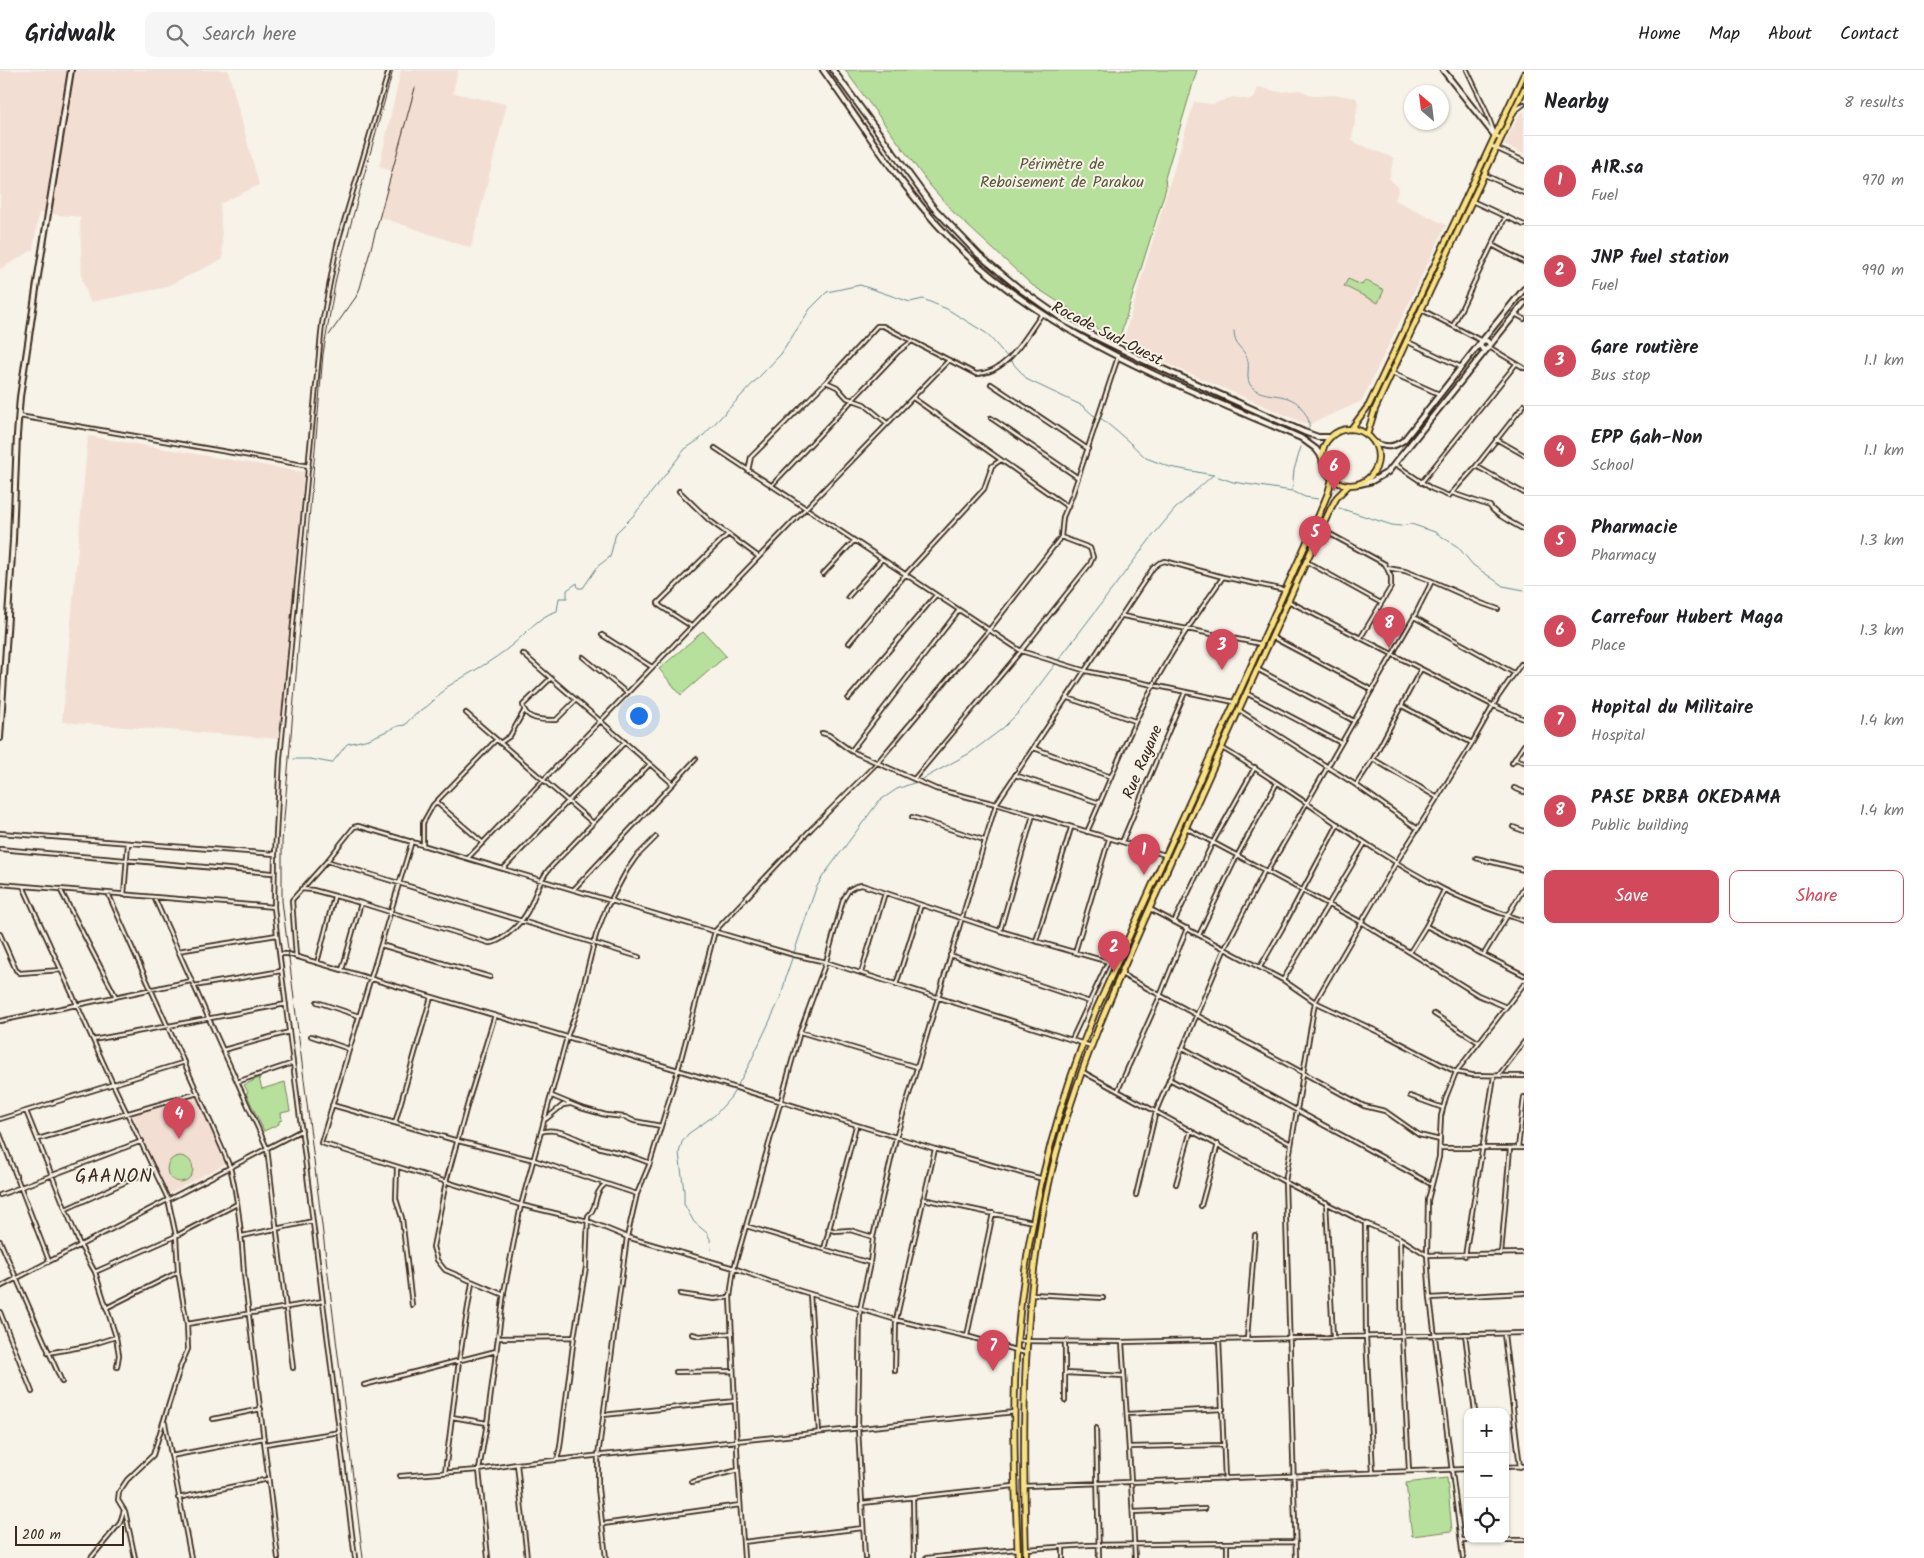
<!DOCTYPE html>
<meta charset="utf-8">
<style>
:root{--surface:#fff;--page:#f6f6f6;--text:#202124;--muted:#757577;--line:#e0e0e0;--accent:#d1495b}
body{margin:0;font-family:Kalam,sans-serif;background:var(--page);color:var(--text)}
.controls{position:absolute;right:15px;bottom:15px;display:grid;overflow:hidden;border-radius:10px;box-shadow:0 1px 4px #0004}
.controls button{width:45px;height:45px;display:grid;place-items:center;padding:0;border:0;border-bottom:1px solid var(--line);background:var(--surface);color:var(--text);font:25px sans-serif}
.compass{position:absolute;left:1404px;top:15px;width:45px;height:45px;border-radius:50%;background:var(--surface);box-shadow:0 1px 4px #0004;rotate:332deg}
.scale{position:absolute;left:15px;bottom:12px;width:109px;box-sizing:border-box;padding-left:5px;border:2px solid #3b2a1e;border-top:0;font-size:14px;line-height:18px;white-space:nowrap;color:#3b2a1e;-webkit-text-stroke:4px #f7f3e8;paint-order:stroke}
.you{position:absolute;left:638px;top:645px;width:18px;height:18px;margin:-12px;border:4px solid #fff;border-radius:50%;background:#1a73e8;box-shadow:0 0 0 8px #1a73e833}
.badge{display:grid;place-items:center;width:32px;height:32px;border-radius:50%;background:var(--accent);color:#fff;font-size:16px;font-weight:700}
.pin{position:absolute;translate:-50% -41px;filter:drop-shadow(0 1px 2px #0008)}
.pin::after{content:'';position:absolute;top:26px;width:18px;height:15px;background:inherit;clip-path:polygon(0 0,100% 0,50% 100%)}
.list{margin:0;padding:0;list-style:none}
h2{display:flex;justify-content:space-between;align-items:center;height:65px;margin:0;padding:0 20px;font-size:21px}
h2 small{font-size:16px;font-weight:400;color:var(--muted)}
.list li{display:grid;grid-template-columns:32px 1fr auto;gap:15px;align-items:center;box-sizing:border-box;height:90px;padding:0 20px;border-top:1px solid var(--line)}
.list b{display:block;font-size:19px;white-space:nowrap}
.list p{margin:0;font-size:16px;white-space:nowrap;color:var(--muted)}
.list em{font-size:16px;font-style:normal;color:var(--muted)}
.actions{display:flex;gap:10px;padding:15px 20px}
.actions a{flex:1;padding:11px 0;border:1px solid var(--accent);border-radius:10px;text-align:center;font-size:18px;color:var(--accent)}
.actions .main{background:var(--accent);color:#fff}
.icon{flex:none;width:28px;height:28px;fill:none;stroke:currentColor;stroke-width:2;stroke-linecap:round;stroke-linejoin:round}
.map{position:relative;flex:none;width:1524px;height:1488px;overflow:hidden}
header{display:flex;align-items:center;gap:30px;box-sizing:border-box;height:70px;padding:0 25px;background:var(--surface);border-bottom:1px solid var(--line)}
header strong{font-size:24px}
nav{display:flex;gap:28px;margin-inline-start:auto;font-size:18px}
.search{width:350px;height:45px;background:var(--page);display:flex;align-items:center;gap:12px;box-sizing:border-box;padding:0 18px;border-radius:10px;color:var(--muted);font-size:19px}
main{display:flex}
aside{flex:1;background:var(--surface)}
.map>svg:first-child{display:block}
.built{fill:#f3ded4}
.green{fill:#b7e09c;stroke:#79855d}
.lines{fill:none;stroke-linecap:round;stroke-linejoin:round}
.stream{stroke:#62898f;stroke-width:1}
.street-casing{stroke:#3b2a1e;stroke-width:6}
.secondary-casing{stroke:#3b2a1e;stroke-width:8}
.primary-casing{stroke:#3b2a1e;stroke-width:8}
.street{stroke:#f7f3e8;stroke-width:2.5}
.secondary{stroke:#f7f3e8;stroke-width:4}
.primary{stroke:#f8e281;stroke-width:4.5}
.rail{stroke:#3b2a1e;stroke-width:1}
.labels{text-anchor:middle;dominant-baseline:central;stroke-width:4;stroke-linejoin:round;paint-order:stroke}
.park-label{font-size:16px;fill:#5a583e;stroke:#f7f3e8}
.street-label{font-size:16px;fill:#3b2a1e;stroke:#f7f3e8}
.quarter-label{font-size:19px;letter-spacing:1px;fill:#3b2a1e;stroke:#f7f3e8}
</style>
<header>
<strong>Gridwalk</strong>
<div class="search"><svg class="icon" aria-label="search" viewBox="0 0 24 24"><circle cx="10" cy="10" r="6"/><path d="M15 15l6 6"/></svg>Search here</div>
<nav><a>Home</a><a>Map</a><a>About</a><a>Contact</a></nav>
</header>
<main>
<div class="map">
<svg width="1524" height="1488" viewBox="0 0 1524 1488">
<rect width="100%" height="100%" fill="#f7f3e8"/>
<filter id="ink" filterUnits="userSpaceOnUse"><feTurbulence type="fractalNoise" baseFrequency=".02" numOctaves="2"/><feDisplacementMap in="SourceGraphic" scale="10" xChannelSelector="R" yChannelSelector="G"/><feConvolveMatrix kernelMatrix="1 2 1 2 8 2 1 2 1" color-interpolation-filters="sRGB"/></filter>
<g filter="url(#ink)">
<path class="built" d="M0 0H228L259 115 220 134 223 189 163 218 90 232 82 209 80 147 39 143 33 180 0 199Z
M401 0H458L453 23 507 34 471 178 380 147 392 101 379 97Z
M1258 17 1279 22 1300 20 1314 26 1340 25 1356 28 1358 33 1352 69 1356 73 1394 88 1389 108 1399 118 1395 130 1446 155 1362 331 1308 355 1122 274 1194 32 1213 34 1233 27 1251 30 1255 27Z
M1524 41V84L1504 75 1519 45Z
M88 366 304 402 280 669 62 652Z
M197 1026 225 1094 168 1124 132 1044Z"/>
<path class="green" d="M845 0H1197L1165 108 1166 118 1117 276 1088 251 1032 215 954 143 928 113Z
M1348 209 1362 215 1365 210 1384 220 1378 233 1344 216Z
M703 561 726 586 681 625 659 599Z
M259 1008 262 1019 285 1012 290 1041 281 1043 282 1050 279 1051V1054L264 1061 246 1023 248 1022 244 1015Z
M167 1099a13 13 0 1 1 26 0a13 13 0 1 1-26 0Z
M1447 1408 1452 1461 1412 1466 1406 1413Z"/>
<g class="lines">
<path class="stream" d="M1234 261C1234 277 1243 277 1247 288 1251 297 1244 309 1252 317 1264 330 1290 319 1303 340 1307 346 1310 351 1309 358
M1292 420 1294 400 1301 377
M1339 438 1392 455 1401 456 1411 454 1435 462 1458 477 1473 495 1503 516 1524 520
M294 689H310L332 693 347 674 369 669 398 656 405 655C412 645 422 641 431 633 437 628 441 622 447 617 469 603 492 592 512 575 527 563 537 547 557 541L559 528H567V520L577 513 578 518H583L598 496 610 487 616 463 634 445 685 379 700 369 781 284 810 239 827 222 860 215 910 232 923 229 947 239 986 263 1028 310 1083 336 1093 345 1102 349 1128 371 1146 388 1170 397 1213 405 1233 412 1292 421 1305 427 1318 429
M711 1180 710 1169 707 1163 694 1152 684 1134V1121L679 1083 682 1072 688 1064 715 1045 731 1027 749 995 781 927 787 903 816 818 823 806 879 731 897 719 919 711 970 683 1002 659 1019 642 1151 468 1175 439 1213 405"/>
<defs>
<path id="street" d="M1467 0 1485 38 1495 65
M1515 41 1524 34
M1491 76 1524 91
M1485 105 1524 123
M1472 131 1524 155
M1492 175 1524 192
M1422 240 1482 271
M1515 244 1524 249
M1453 256 1506 146
M1406 271 1461 297
M1489 277 1524 298
M1392 303 1439 324
M826 312 837 317 847 328 864 334 888 354
M991 314 1088 379
M913 328 1068 437
M19 346 309 396
M991 348 1077 407
M1496 369 1524 385
M715 378 1021 581 1086 601 1234 632
M1395 394 1432 419 1449 426 1476 396 1524 335
M1476 396 1524 423
M748 401 751 387 826 312 877 256H883L976 304C1008 303 1025 267 1042 244
M1421 413 1516 294
M771 416 898 282 912 271
M679 421 709 450 759 487
M1452 423 1490 436C1494 445 1514 453 1524 460
M1321 459 1385 494 1391 507V517L1361 567
M1307 492 1381 533
M1387 498 1405 501 1432 511 1481 533 1498 539
M823 504 854 471
M848 527 882 489
M1288 531 1494 636 1524 649
M1123 546 1261 574
M1414 547 1514 603
M691 556 660 536 658 533 728 464
M602 565 652 597
M1272 567 1372 620
M849 573 905 505 984 419 992 396 1001 390
M523 584 673 714
M583 587 627 623
M1257 599 1354 651
M551 608 523 635C525 651 544 650 556 650L576 630
M1246 623 1341 673
M1068 628 1135 651
M848 629 936 525
M1239 640 1356 715 1418 759
M466 643 593 753
M822 663 829 665 851 681 936 719 996 734 1165 785
M500 673 510 666 524 641
M1472 673 1498 627 1521 594
M1034 678 1111 707
M1222 678C1297 722 1365 779 1443 819 1468 832 1497 842 1524 851
M851 681 959 540
M1373 689 1438 728
M1515 689 1524 692
M1512 693 1524 675
M1015 705 1100 733
M914 709 1021 581 1090 494 1093 487 1090 478 1061 467
M1356 715 1373 689 1421 599
M1514 718 1524 722
M436 732 483 773
M912 747 984 770
M1513 757 1524 761
M1186 758 1361 852 1478 925 1506 937
M1087 762C1109 713 1128 663 1153 616 1173 578 1199 542 1223 507
M0 763 275 784
M412 771 321 1073 521 1135 588 1151 627 1167 734 1198 771 1212 896 1250 970 1267 1026 1283
M1122 772 1185 622
M423 775V753L433 735 496 670
M0 779 272 803
M468 788 949 290
M1476 788 1524 800
M327 791 639 887
M504 798 625 672
M1267 802 1414 547 1432 511
M0 814 274 837
M23 816 113 1014 168 1129 176 1166 178 1202 187 1254 188 1279 181 1295 153 1385 127 1410 119 1422 118 1430 124 1440 120 1453 91 1488
M60 819 116 927
M301 819 313 820 361 833 489 873C497 873 504 867 510 862 536 841 531 821 549 799L650 694
M574 819 696 689
M108 823C148 915 191 1005 230 1097 239 1132 242 1169 244 1204L278 1488
M124 825 128 773
M154 827 267 1078 293 1298
M1150 839 1283 910 1315 932 1387 966 1456 1002 1472 1005 1524 1006
M1174 852 1213 772 1255 697
M1426 856 1524 905
M1000 861 1033 745
M0 864 16 900 20 903 61 900
M1199 865 1237 786 1277 713
M1036 871 1071 758
M381 875 490 907
M178 881 277 865
M1075 882 1109 769
M1410 882 1426 856 1444 820
M280 884H288L678 1000 935 1079 1043 1109
M1484 884 1524 818
M950 885 1090 932
M296 887 292 830 327 791 354 757 358 756 794 885 826 892 1091 976
M317 893 334 827
M1260 897 1282 859 1338 754
M342 900 361 833
M861 903 885 823
M1121 904 1364 1036 1385 1041 1419 1065 1440 1070
M1283 910 1365 773
M1524 914 1456 1002 1446 1027 1441 1046 1439 1087 1428 1130 1427 1185 1524 1183
M896 915 921 835
M194 916 281 901
M317 932 359 946
M1434 944 1478 972
M495 945 469 1029 446 1112 433 1177 437 1190 445 1200 504 1225
M0 951 191 911
M800 962 917 997
M311 966 349 979
M1072 969 1108 892
M93 970 286 934
M1183 978 1431 1114
M223 980 289 962
M1083 1002 1285 1112 1365 1153 1400 1168 1427 1185 1430 1228 1463 1488
M1499 1005 1524 972
M1169 1009 1291 1074
M237 1012 293 993
M1118 1020 1160 926 1187 858
M552 1026 581 1038 606 1045 625 1047 634 1051 661 1056
M1410 1026 1443 1038
M332 1035 458 1071 534 1090 637 1124
M26 1041 80 1175 95 1202 116 1267 119 1285 117 1297
M0 1049 185 992
M546 1049 563 1035 570 1034
M395 1053 431 927
M541 1062C560 1055 583 1074 601 1078 618 1082 633 1086 650 1093
M0 1064 49 1191
M38 1069 198 1023
M1441 1078H1524
M1518 1078 1524 1027
M397 1098 396 1129 402 1148 412 1235
M1176 1114 1191 1060
M0 1125 142 1071
M1136 1125 1156 1041 1225 878 1265 800
M923 1129 1033 1152
M1326 1132 1333 1267
M1201 1136 1218 1074
M66 1139 154 1099
M1365 1154 1366 1267 1373 1403
M746 1156 800 962 826 892 843 830 849 820 856 816 862 815 1000 861 1116 894
M828 1159 835 1161 850 1160 873 1167
M242 1166 313 1151
M1400 1168 1402 1265 1409 1401
M0 1171 62 1312
M824 1179 856 1056
M1501 1184 1510 1078
M1465 1186 1494 1006
M95 1202 176 1166 237 1134
M0 1217 302 1060
M680 1224 714 1229 730 1227
M810 1224 819 1362
M1032 1224 1103 1228
M1430 1228 1524 1223
M106 1238 178 1202
M0 1242 32 1322
M187 1254 323 1231
M692 1264 700 1266 732 1263
M1465 1264 1475 1342
M1504 1264 1520 1397
M967 1266 993 1143
M499 1268 574 1267
M1247 1269 1255 1165
M1219 1270 1225 1409
M1017 1271 1122 1272 1524 1263
M1122 1272 1131 1411 1135 1488
M48 1283 87 1276 116 1267
M895 1301 896 1250 935 1079
M676 1302 733 1301
M1065 1303 1124 1306
M364 1315 496 1281
M1065 1331V1272
M1127 1344 1223 1339
M603 1345 735 1331
M452 1347 487 1353
M213 1349 261 1339
M165 1353 191 1488
M1096 1358 1099 1488
M265 1374 340 1362
M1129 1377 1224 1375
M171 1386 264 1368
M557 1390 560 1377 574 1267 586 1197 588 1146C599 1136 592 1125 605 1114
M517 1394 527 1488
M1505 1397 1524 1396
M445 1402 459 1291 472 1213
M400 1406 479 1400 517 1394 1015 1342
M692 1412 738 1400
M1025 1416 1468 1399
M178 1428 268 1409
M913 1428 914 1488
M862 1433 1014 1416
M125 1441 135 1488
M1133 1442 1205 1439
M603 1454 740 1435
M1461 1470H1524
M743 1472 863 1458
M1227 1473V1488
M1063 1477V1488
M1026 1479 1089 1475 1296 1472
M355 1488 277 865 274 837 275 784 280 688 322 254 337 175 389 0
M488 1488 479 1400 487 1353 504 1222 521 1135 567 967 578 937 596 865 606 839 627 800 636 787 656 767
M606 1488 598 1418V1386L627 1167 637 1124 650 1093 678 1000 715 861 812 758 877 693 989 560 1061 467 1063 447 1072 426 1118 287
M744 1488 738 1400 730 1227 734 1198 746 1156 870 1193
M865 1488 858 1358 860 1239 870 1193 873 1167 896 1068 996 734 1153 498 1159 493 1165 491 1223 507 1285 520
M926 1488 1017 1479
M1296 1488 1285 1112 1315 932 1396 793 1472 673 1402 636"/>
<path id="secondary" d="M823 0C868 63 910 132 967 185 1061 273 1184 317 1301 368L1316 379 1321 386
M833 0 933 137 979 185 1020 219 1067 252 1088 263 1145 291 1304 362 1318 367H1330
M1443 0 1495 66 1500 68
M1480.5 275a4.5 4.5 0 1 1 9 0a4.5 4.5 0 1 1-9 0Z
M1482 271 1524 219
M1374 372C1386 378 1393 378 1404 370L1481 272
M1360 414 1372 411 1388 402 1524 233
M0 668 13 470 17 365 20 327 38 206 71 0"/>
<path id="primary" d="M1322 387a28 28 0 1 1 56 0a28 28 0 1 1-56 0Z
M1351 359 1369 335 1524 4
M1367 365 1375 339 1524 19
M1018 1488C1015 1416 1012 1343 1017 1272 1026 1159 1053 1045 1096 940L1316 452 1328 423 1332 409
M1026 1488C1022 1358 1021 1228 1052 1100 1078 993 1125 894 1170 793 1223 675 1276 556 1331 438L1337 427 1348 416"/>
</defs>
<use href="#street" class="street-casing"/>
<use href="#secondary" class="secondary-casing"/>
<use href="#primary" class="primary-casing"/>
<use href="#street" class="street"/>
<use href="#secondary" class="secondary"/>
<use href="#primary" class="primary"/>
<path class="rail" d="M329 265 356 227 360 218 415 18
M363 1488 282 831V772L323 284 336 208 393 0"/>
</g>
</g>
<g class="labels">
<g class="park-label">
<text x="1062" y="94">Périmètre de<tspan x="1062" dy="18">Reboisement de Parakou</tspan></text>
</g>
<g class="street-label">
<text transform="translate(1107 264) rotate(27)">Rocade Sud-Ouest</text>
<text transform="translate(1143 692) rotate(-67)">Rue Rayane</text>
</g>
<g class="quarter-label">
<text x="114" y="1107">GAANON</text>
</g>
</g>
</svg>
<div class="controls">
<button>+</button>
<button>−</button>
<button><svg class="icon" aria-label="locate" viewBox="0 0 24 24"><circle cx="12" cy="12" r="6"/><path d="M12 2v4M12 18v4M2 12h4M18 12h4"/></svg></button>
</div>
<svg class="compass" viewBox="-18 -18 36 36"><path d="M0-13l5 13h-10z" fill="#e53935"/><path d="M0 13l5-13h-10z" fill="#757577"/></svg>
<div class="scale">200 m</div>
<div class="you"></div>
<div class="pin badge" style="left:1144px;top:805px">1</div>
<div class="pin badge" style="left:1114px;top:902px">2</div>
<div class="pin badge" style="left:1222px;top:600px">3</div>
<div class="pin badge" style="left:179px;top:1069px">4</div>
<div class="pin badge" style="left:1315px;top:487px">5</div>
<div class="pin badge" style="left:1334px;top:421px">6</div>
<div class="pin badge" style="left:993px;top:1301px">7</div>
<div class="pin badge" style="left:1389px;top:578px">8</div>
</div>
<aside>
<h2>Nearby<small>8 results</small></h2>
<ul class="list">
<li><span class="badge">1</span><div><b>AIR.sa</b><p>Fuel</p></div><em>970 m</em></li>
<li><span class="badge">2</span><div><b>JNP fuel station</b><p>Fuel</p></div><em>990 m</em></li>
<li><span class="badge">3</span><div><b>Gare routière</b><p>Bus stop</p></div><em>1.1 km</em></li>
<li><span class="badge">4</span><div><b>EPP Gah-Non</b><p>School</p></div><em>1.1 km</em></li>
<li><span class="badge">5</span><div><b>Pharmacie</b><p>Pharmacy</p></div><em>1.3 km</em></li>
<li><span class="badge">6</span><div><b>Carrefour Hubert Maga</b><p>Place</p></div><em>1.3 km</em></li>
<li><span class="badge">7</span><div><b>Hopital du Militaire</b><p>Hospital</p></div><em>1.4 km</em></li>
<li><span class="badge">8</span><div><b>PASE DRBA OKEDAMA</b><p>Public building</p></div><em>1.4 km</em></li>
</ul>
<div class="actions"><a class="main">Save</a><a>Share</a></div>
</aside>
</main>
